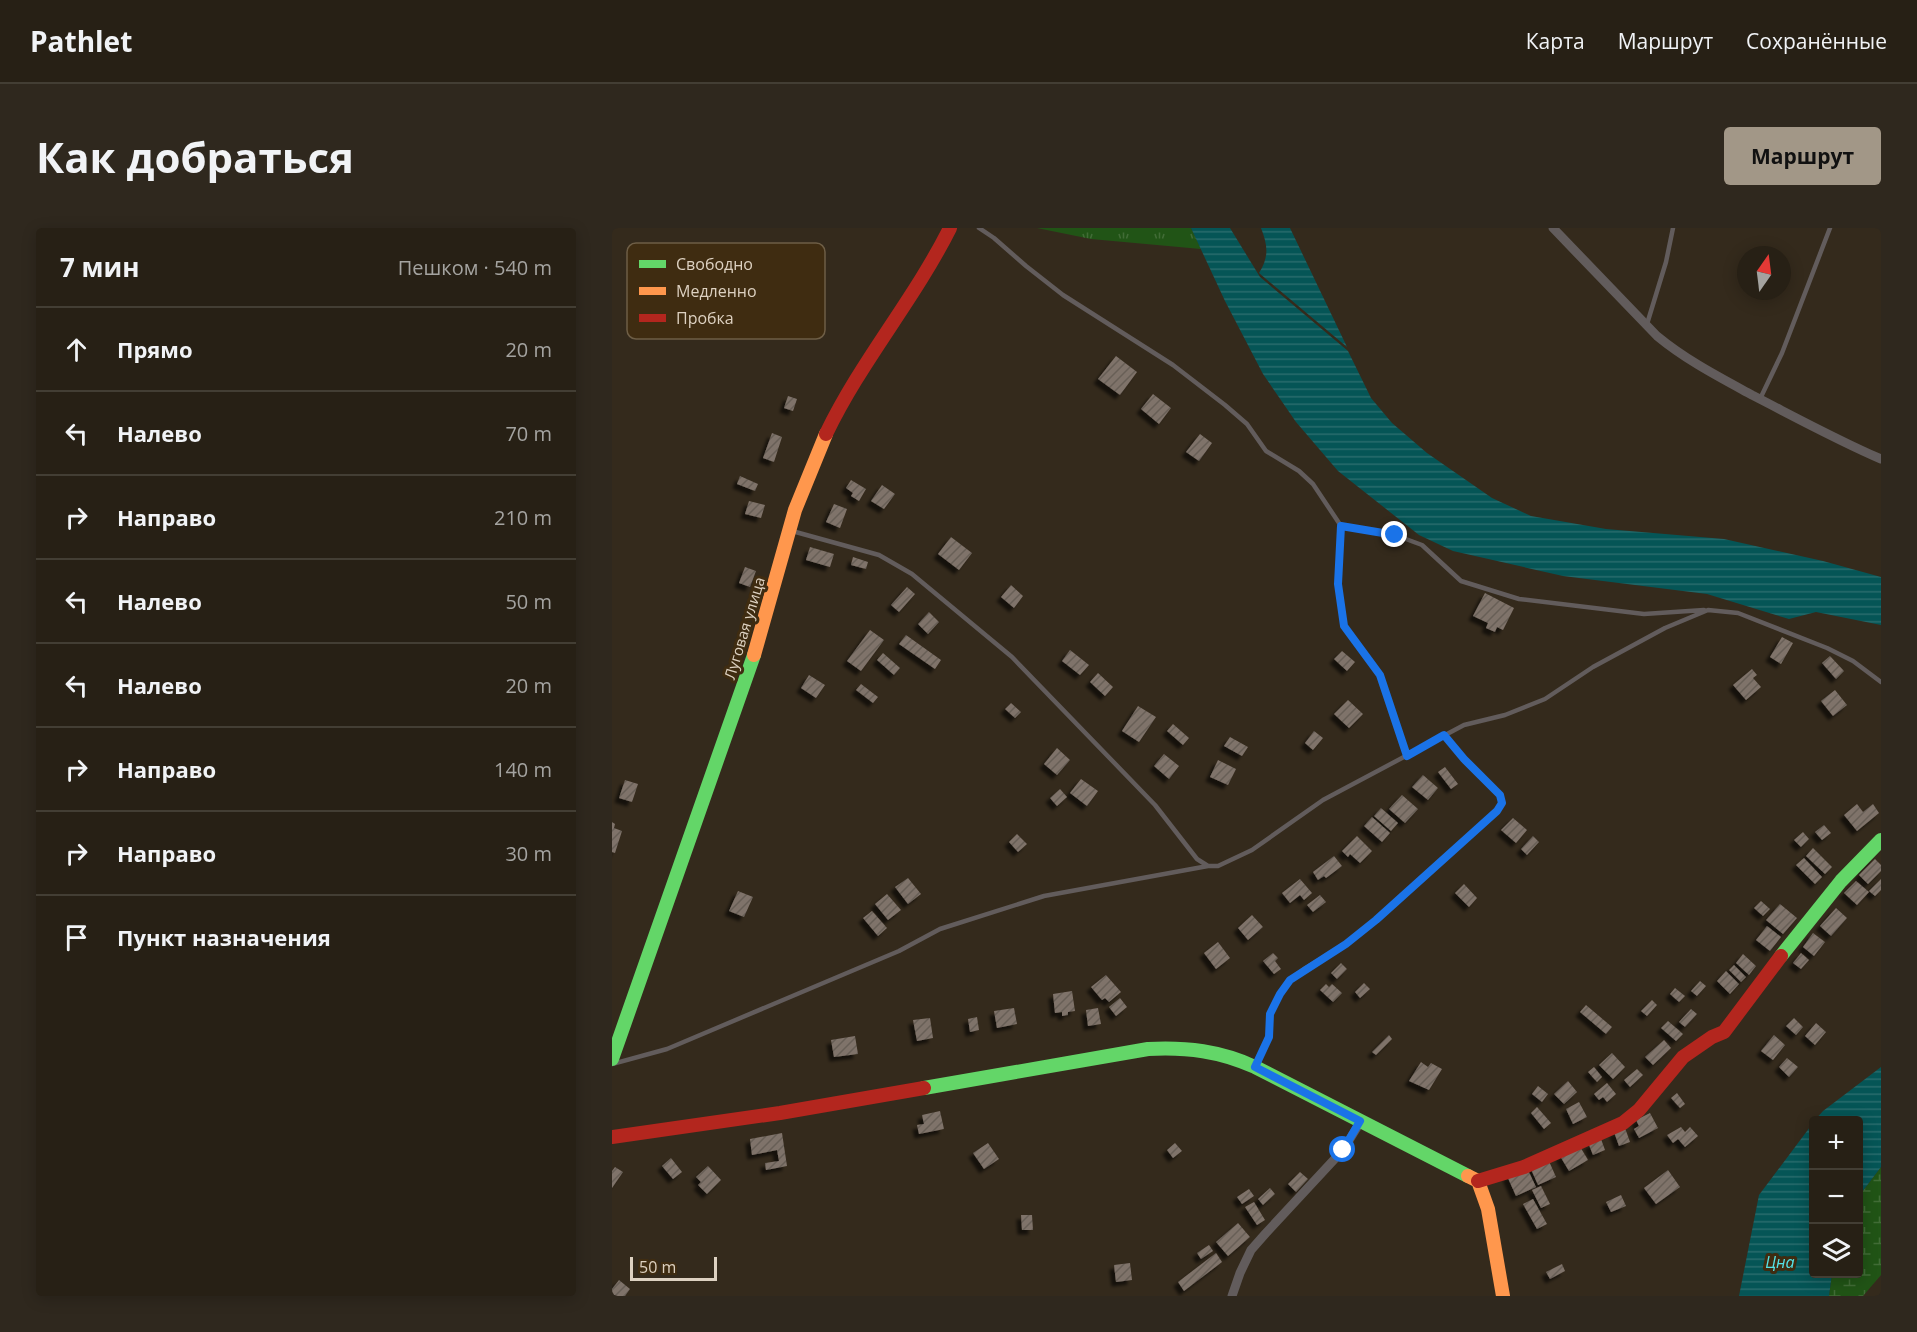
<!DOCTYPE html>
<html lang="ru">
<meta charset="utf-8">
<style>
:root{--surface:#272015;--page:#2f281e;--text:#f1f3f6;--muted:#a4a3a0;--line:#433e34;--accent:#a29787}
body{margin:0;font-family:"Open Sans",sans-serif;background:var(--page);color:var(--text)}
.controls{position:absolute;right:18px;bottom:18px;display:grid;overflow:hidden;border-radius:6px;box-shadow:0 3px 15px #0003}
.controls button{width:54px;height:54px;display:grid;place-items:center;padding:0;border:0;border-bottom:2px solid var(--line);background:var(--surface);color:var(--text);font:30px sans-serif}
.compass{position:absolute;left:1125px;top:18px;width:54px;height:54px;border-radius:50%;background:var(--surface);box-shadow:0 3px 15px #0003;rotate:14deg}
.scale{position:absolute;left:18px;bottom:15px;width:87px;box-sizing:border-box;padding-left:6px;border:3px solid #ddd1c1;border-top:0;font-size:16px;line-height:21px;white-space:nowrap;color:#ddd1c1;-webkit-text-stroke:4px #3f2c11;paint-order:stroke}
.stop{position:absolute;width:18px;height:18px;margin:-14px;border:4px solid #1a73e8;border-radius:50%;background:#fff}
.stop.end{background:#1a73e8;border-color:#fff;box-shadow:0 2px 6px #0008}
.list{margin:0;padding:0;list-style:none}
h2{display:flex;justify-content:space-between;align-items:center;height:78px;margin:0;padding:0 24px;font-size:26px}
h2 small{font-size:20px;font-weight:400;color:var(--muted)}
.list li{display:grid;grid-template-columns:39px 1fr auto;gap:18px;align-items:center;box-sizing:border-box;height:84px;padding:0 24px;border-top:2px solid var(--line)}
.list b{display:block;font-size:22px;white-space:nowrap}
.list em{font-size:20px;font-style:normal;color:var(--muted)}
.icon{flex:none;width:33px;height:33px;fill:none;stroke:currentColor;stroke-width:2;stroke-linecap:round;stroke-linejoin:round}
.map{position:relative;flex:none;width:1269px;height:1068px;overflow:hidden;border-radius:6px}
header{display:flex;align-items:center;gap:36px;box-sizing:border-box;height:84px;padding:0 30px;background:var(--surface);border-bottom:2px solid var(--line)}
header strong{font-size:28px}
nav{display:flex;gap:33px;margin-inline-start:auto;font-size:21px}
.intro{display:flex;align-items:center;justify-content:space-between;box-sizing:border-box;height:144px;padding:0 36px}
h1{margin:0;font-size:42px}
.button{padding:15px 27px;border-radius:6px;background:var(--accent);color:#111;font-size:21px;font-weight:700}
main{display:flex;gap:36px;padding:0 36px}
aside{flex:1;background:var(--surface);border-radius:6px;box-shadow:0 3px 15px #0003}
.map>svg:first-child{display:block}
.grass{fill:url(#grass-tufts)}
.wetland{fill:url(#wetland-marsh)}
.water{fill:url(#water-rules)}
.building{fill:url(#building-hatch);filter:url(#shadow)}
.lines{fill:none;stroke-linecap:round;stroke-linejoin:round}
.lane{stroke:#625c5c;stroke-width:4.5}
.street{stroke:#625c5c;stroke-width:9}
.fast{stroke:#63d668;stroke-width:14}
.slow{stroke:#ff974d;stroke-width:14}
.jam{stroke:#b3261e;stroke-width:14}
.route{stroke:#1a73e8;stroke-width:8}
.labels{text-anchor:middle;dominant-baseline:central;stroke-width:6;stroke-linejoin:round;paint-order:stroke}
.street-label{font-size:15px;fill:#ddd1c1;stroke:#3f2c11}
.water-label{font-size:16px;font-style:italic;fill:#54e2e7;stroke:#3f2c11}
.key{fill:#3f2c11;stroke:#6e5e46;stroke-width:1.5}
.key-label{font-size:16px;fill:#ddd1c1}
</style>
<header>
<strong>Pathlet</strong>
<nav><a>Карта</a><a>Маршрут</a><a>Сохранённые</a></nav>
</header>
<div class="intro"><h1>Как добраться</h1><a class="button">Маршрут</a></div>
<main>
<aside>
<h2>7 мин<small>Пешком · 540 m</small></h2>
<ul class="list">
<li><svg class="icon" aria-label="ahead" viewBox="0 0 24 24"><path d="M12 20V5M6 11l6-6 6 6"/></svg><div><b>Прямо</b></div><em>20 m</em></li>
<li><svg class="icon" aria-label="left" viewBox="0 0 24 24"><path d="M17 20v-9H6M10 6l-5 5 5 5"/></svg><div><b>Налево</b></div><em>70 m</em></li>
<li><svg class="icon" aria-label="right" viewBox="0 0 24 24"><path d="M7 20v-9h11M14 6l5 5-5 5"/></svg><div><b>Направо</b></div><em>210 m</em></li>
<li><svg class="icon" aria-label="left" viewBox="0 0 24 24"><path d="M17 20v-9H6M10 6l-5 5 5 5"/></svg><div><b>Налево</b></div><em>50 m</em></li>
<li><svg class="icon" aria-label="left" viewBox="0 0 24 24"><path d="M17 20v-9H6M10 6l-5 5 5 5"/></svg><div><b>Налево</b></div><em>20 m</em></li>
<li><svg class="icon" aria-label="right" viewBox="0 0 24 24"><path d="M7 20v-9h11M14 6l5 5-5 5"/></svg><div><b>Направо</b></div><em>140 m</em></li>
<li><svg class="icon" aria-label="right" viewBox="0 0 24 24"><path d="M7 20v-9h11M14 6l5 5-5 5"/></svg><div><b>Направо</b></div><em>30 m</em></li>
<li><svg class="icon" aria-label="arrive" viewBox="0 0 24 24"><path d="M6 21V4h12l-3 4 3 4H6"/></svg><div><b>Пункт назначения</b></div></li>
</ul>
</aside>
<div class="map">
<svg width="1269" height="1068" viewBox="0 0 1269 1068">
<defs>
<pattern id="grass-tufts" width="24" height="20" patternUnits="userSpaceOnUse" patternTransform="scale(1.5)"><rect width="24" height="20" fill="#215416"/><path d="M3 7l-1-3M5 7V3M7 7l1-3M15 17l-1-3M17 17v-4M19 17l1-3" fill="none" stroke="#416c36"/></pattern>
<pattern id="wetland-marsh" width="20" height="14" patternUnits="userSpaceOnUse" patternTransform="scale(1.5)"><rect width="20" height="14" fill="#215416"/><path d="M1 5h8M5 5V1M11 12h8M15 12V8" fill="none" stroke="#416c36"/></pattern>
<pattern id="water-rules" width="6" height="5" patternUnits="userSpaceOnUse" patternTransform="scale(1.5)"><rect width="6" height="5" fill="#055556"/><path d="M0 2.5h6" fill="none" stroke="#296c6c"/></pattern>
<pattern id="building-hatch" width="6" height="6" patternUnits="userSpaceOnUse" patternTransform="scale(1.5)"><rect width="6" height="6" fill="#7f736a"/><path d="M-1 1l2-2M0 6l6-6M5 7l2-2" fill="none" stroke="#675e57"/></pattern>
<filter id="shadow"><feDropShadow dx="-4.5" dy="4.5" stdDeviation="1.5" flood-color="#0009"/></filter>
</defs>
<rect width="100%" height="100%" fill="#342a1c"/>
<path class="grass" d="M425 0H579L589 21 479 11Z"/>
<path class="wetland" d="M1269 939V1047L1251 1068H1217L1220 1046H1246L1247 968Z"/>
<path class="water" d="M579 0H618L648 49 736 123 759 170 780 195 815 225 880 270 919 288 994 301 1112 311 1211 333 1269 349V397L1204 384 1177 391 1095 366 951 348 841 323 807 307 726 243 684 194 651 146 613 73Z
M649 0H678L735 119 647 45C657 29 656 18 649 0Z
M1269 839V939L1247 968 1246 892H1203L1211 883Z
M1201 895 1202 1046H1220L1217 1068H1127L1147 967Z"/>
<path class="building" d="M504 128 525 144 508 167 486 151Z
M541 166 559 180 547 196 529 181Z
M176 168 185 171 181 183 172 180Z
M160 205 170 209 162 234 151 230Z
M588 206 600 215 587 233 574 224Z
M128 248 146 256 143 263 125 256Z
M239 252 254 261 247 273 239 268 241 265 234 260Z
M270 257 283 266 272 281 259 273Z
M137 273 153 277 149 290 133 286Z
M222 276 235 281 228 300 214 294Z
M339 309 360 325 347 342 326 326Z
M198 319 222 326 218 339 194 332Z
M241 329 256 334 254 341 239 337Z
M133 339 144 343 138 359 127 355Z
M399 357 411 368 402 380 389 369Z
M295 359 303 366 287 384 279 377Z
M873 365 902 380 891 402 885 399 883 404 874 400 876 395 861 388Z
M317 384 327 394 316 406 306 396Z
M258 402 272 412 249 443 235 433Z
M294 407 329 432 323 441 287 416Z
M1170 409 1181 415 1169 436 1158 429Z
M458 422 477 437 468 447 450 433Z
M730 423 743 434 735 443 722 431Z
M271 425 288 440 282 447 265 432Z
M1218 428 1232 443 1224 451 1210 435Z
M1140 441 1145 447 1141 450 1149 459 1134 472 1121 457Z
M486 445 501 459 493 468 478 454Z
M197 447 213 457 204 470 189 460Z
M249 456 266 469 261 475 244 462Z
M1223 462 1235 477 1221 488 1209 473Z
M736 472 751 486 737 500 722 486Z
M399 475 409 484 403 490 393 481Z
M526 478 544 489 527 514 510 503Z
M561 496 577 510 571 517 555 503Z
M702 503 711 510 701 522 693 515Z
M618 509 636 519 630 528 612 518Z
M445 520 458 532 445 547 432 536Z
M552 526 567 538 557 551 542 538Z
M606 532 624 541 616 557 598 549Z
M833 539 846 556 839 561 826 544Z
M811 547 826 560 816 572 800 559Z
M469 551 486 563 475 578 458 565Z
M13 552 26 556 20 574 7 570Z
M448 561 455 569 445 578 438 570Z
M790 567 806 581 793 595 777 581Z
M1245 576 1251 584 1261 576 1267 585 1245 603 1232 587Z
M769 580 786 595 779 603 762 588Z
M760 589 778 605 770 614 752 598Z
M901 590 915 602 904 615 889 602Z
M0 594 3 596 2 600 10 603 3 625 0 624Z
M1212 597 1219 605 1210 612 1203 604Z
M1191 604 1197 611 1189 619 1182 612Z
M405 606 415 616 406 624 397 614Z
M745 608 760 623 748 635 738 626 736 629 730 623Z
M921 608 927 614 915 627 909 621Z
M1201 620 1220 639 1213 646 1194 628Z
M722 628 730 638 714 650 712 648 706 652 701 644Z
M1192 630 1210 649 1203 656 1184 637Z
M1263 631 1269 637V643L1256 656 1247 647Z
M296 650 309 666 296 676 283 659Z
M688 651 700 665 692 672 688 667 678 675 670 665Z
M1269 651V662L1263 668 1257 663Z
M1244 653 1257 664 1245 677 1232 665Z
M852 656 865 670 857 679 843 665Z
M126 663 141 669 132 689 117 683Z
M275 666 289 682 276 692 263 676Z
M708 667 714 674 701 684 695 677Z
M1149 673 1158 681 1151 688 1142 680Z
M1168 676 1185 690 1171 706 1154 692Z
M1224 680 1235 690 1219 708 1208 698Z
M260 683 275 700 266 708 251 690Z
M640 687 651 699 636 712 626 700Z
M1155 698 1169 709 1158 723 1144 712Z
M1201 705 1213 714 1202 728 1191 719Z
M606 714 618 730 604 741 592 725Z
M661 725 666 730 663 733 669 741 662 746 651 733Z
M1189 725 1197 732 1189 741 1181 735Z
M1131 726 1144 738 1137 747 1124 735Z
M729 735 735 741 725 751 719 745Z
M1122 737 1134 749 1129 754 1117 742Z
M1114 743 1127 756 1118 766 1105 753Z
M494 747 509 764 497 774 493 770 490 772 479 759Z
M1088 753 1094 758 1085 768 1079 763Z
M752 755 758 761 748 770 743 764Z
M714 756 717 759 720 756 730 765 721 774 708 762Z
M1063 760 1073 768 1067 774 1058 766Z
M460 763 463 783 456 784V787L450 788V784L443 785 441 766Z
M508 770 515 779 504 788 497 779Z
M1040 772 1045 777 1035 788 1029 783Z
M974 777 1000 799 994 806 968 784Z
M402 780 405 796 385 800 382 783Z
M486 780 489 796 476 798 474 782Z
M1079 781 1085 786 1073 799 1067 794Z
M365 789 367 802 358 804 356 791Z
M318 790 321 810 305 813 301 792Z
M1182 790 1191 799 1184 807 1174 798Z
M1056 793 1071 806 1064 813 1049 800Z
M1204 795 1214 804 1203 817 1193 808Z
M777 807 780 811 764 827 760 824Z
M1162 807 1173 817 1161 832 1149 823Z
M243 808 246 826 222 829 219 812Z
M1052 812 1059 820 1041 837 1033 829Z
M1000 825 1013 839 1001 851 987 837Z
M1175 830 1186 839 1177 849 1167 839Z
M809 834 816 839 819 835 830 841 817 862 797 853Z
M982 839 990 849 985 854 976 844Z
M1025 841 1031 847 1018 859 1012 852Z
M956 853 965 864 952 876 942 866Z
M995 855 1004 866 995 874 991 869 987 872 982 866Z
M926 858 936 866 930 874 920 866Z
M1065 865 1073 876 1068 880 1059 870Z
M967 874 975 889 961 896 954 881Z
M925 879 939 895 932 901 919 885Z
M328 883 332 901 307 906 305 897 312 896 310 887Z
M1038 885 1046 900 1027 910 1022 901 1027 898 1024 892Z
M1069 899 1073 904 1078 899 1086 908 1073 919 1066 911 1061 915 1055 907Z
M1013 900 1018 914 1007 918 1002 904Z
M170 905 175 938 154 942 153 935 167 933 165 922 140 927 138 911Z
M989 911 993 922 981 927 977 917Z
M376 915 387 931 372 941 361 925Z
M563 915 570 923 561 930 555 922Z
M967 917 976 932 957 943 948 928Z
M59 930 70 944 61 951 50 938Z
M936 931 944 949 926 957 918 939Z
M96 938 109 952 95 966 86 957 89 954 84 949Z
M3 939 11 944 0 960V943Z
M915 940 924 959 904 968 895 948Z
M1056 942 1068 959 1044 976 1032 960Z
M688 944 696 951 684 964 676 956Z
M929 958 938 976 929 980 920 962Z
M658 960 663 966 651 977 646 971Z
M637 961 642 968 630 976 625 969Z
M1009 967 1014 978 999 984 994 974Z
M921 971 935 996 925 1001 911 976Z
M642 974 653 992 645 997 633 979Z
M409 987H420L421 1002H410Z
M626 995 638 1009 616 1028 604 1014Z
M597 1017 601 1023 589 1031 585 1025Z
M604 1025 610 1034 572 1063 566 1054Z
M518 1035 520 1052 504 1054 502 1037Z
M950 1036 953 1043 938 1051 934 1044Z
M7 1052 18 1061 13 1068H0V1061Z"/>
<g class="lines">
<path class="lane" d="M367 0 382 10 414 38 451 67 561 137 613 177 635 196 654 223 687 243 701 256 729 298 783 307 810 317 849 353 907 371 1032 386 1092 382
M1035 96 1054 34 1061 0
M1148 171 1170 125 1218 0
M729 298 726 356 732 398 768 447 795 528
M180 303 267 327 300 346 400 429 543 577 585 631 596 638
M0 836 55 821 287 723 328 701 432 668 596 638H606L640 622 711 572 852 497 893 487 933 471 981 439 1053 400 1096 382 1126 385 1215 420 1241 433 1269 454
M644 836 657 809 658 786 668 766 678 752 692 741 734 716 764 692 888 579 890 575 888 567 852 531 832 507"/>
<path class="street" d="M941 0 1045 108C1074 132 1107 149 1140 167 1183 189 1225 212 1269 231
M620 1068 628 1045 639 1022 654 1005 731 922 749 893"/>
<path class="fast" d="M1169 728 1229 653 1269 612
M0 831 142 427
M312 860 536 821C575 819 608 823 643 839L856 948"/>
<path class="slow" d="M142 427 183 282 214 206
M856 948 866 953 876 981 891 1068"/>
<path class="jam" d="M214 206C249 133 302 72 338 0
M0 909 168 885 312 860
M866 953 912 939 1011 895 1027 882 1071 829 1100 809 1112 804 1169 728"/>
</g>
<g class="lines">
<path class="route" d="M731 922 748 893 643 839 657 809 658 786 668 766 678 752 734 716 764 692 885 583 890 575 888 567 852 531 832 507 795 528 768 447 732 398 726 356 729 298 783 307"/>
</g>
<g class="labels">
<g class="street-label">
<text transform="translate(132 400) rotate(-73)">Луговая улица</text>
</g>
<g class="water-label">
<text x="1168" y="1034">Цна</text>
</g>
</g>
<rect x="15" y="15" width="198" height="96" rx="9" class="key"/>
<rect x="27" y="32" width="27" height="8" fill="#63d668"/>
<rect x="27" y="59" width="27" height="8" fill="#ff974d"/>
<rect x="27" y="86" width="27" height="8" fill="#b3261e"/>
<g class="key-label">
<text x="64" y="42">Свободно</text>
<text x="64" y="69">Медленно</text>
<text x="64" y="96">Пробка</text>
</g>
</svg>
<div class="controls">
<button>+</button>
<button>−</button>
<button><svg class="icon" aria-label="layers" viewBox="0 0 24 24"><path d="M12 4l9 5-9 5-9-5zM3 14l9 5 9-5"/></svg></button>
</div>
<svg class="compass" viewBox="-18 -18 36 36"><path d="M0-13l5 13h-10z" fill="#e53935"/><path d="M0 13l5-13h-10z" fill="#a4a3a0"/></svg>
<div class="scale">50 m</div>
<div class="stop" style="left:731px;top:922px"></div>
<div class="stop end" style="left:783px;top:307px"></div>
</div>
</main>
